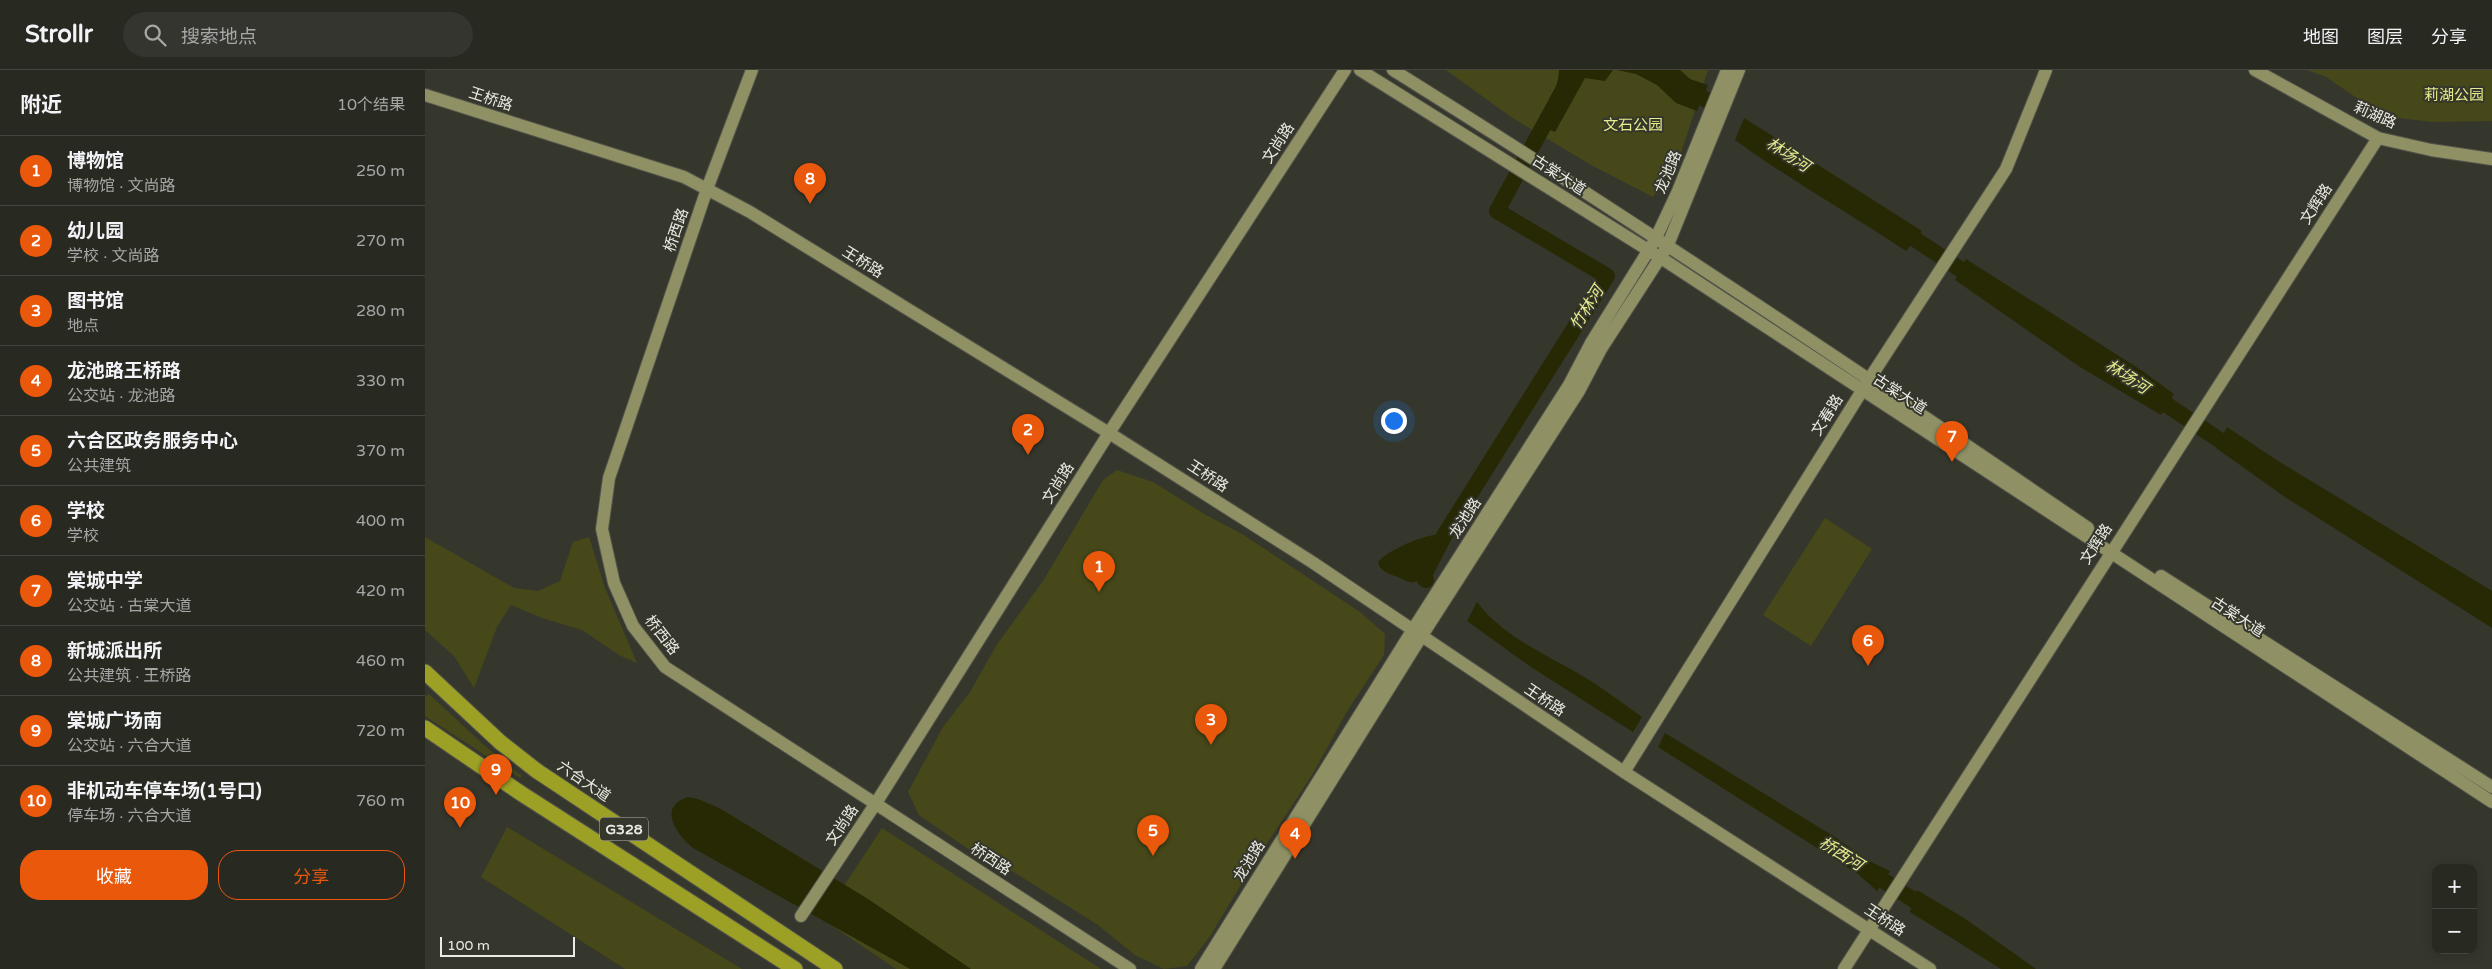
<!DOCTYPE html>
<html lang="zh">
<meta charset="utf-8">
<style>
:root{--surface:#282921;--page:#34352e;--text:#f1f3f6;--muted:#a5a6a5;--line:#44453f;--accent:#ea580c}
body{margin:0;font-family:"Varela Round","Noto Sans SC",sans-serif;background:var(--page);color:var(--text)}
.controls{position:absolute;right:15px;bottom:15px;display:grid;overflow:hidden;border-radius:10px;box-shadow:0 2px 12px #0003}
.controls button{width:45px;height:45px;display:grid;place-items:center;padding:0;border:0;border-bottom:1px solid var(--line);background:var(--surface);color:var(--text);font:25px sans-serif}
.scale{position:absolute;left:15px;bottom:12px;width:135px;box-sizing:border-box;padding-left:5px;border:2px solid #ebebe5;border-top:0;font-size:14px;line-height:18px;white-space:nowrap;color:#ebebe5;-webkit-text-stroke:4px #36372c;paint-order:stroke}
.you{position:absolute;left:968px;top:350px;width:18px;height:18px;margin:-12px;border:4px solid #fff;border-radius:50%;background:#1a73e8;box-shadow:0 0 0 8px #1a73e833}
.badge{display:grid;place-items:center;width:32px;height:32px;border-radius:50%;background:var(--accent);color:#fff;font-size:16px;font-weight:700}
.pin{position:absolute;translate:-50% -41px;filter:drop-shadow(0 1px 2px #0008)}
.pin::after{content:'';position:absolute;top:26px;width:18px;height:15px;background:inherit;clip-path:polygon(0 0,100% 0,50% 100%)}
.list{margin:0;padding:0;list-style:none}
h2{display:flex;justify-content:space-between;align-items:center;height:65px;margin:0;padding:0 20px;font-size:21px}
h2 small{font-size:16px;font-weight:400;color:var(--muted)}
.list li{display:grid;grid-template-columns:32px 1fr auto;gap:15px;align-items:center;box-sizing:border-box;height:70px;padding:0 20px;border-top:1px solid var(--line)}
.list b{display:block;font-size:19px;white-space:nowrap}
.list p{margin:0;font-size:16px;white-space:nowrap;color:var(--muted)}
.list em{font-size:16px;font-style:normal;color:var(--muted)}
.actions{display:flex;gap:10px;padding:15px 20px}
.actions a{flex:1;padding:11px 0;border:1px solid var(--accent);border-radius:20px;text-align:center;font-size:18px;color:var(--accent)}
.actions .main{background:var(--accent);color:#fff}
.icon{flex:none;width:28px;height:28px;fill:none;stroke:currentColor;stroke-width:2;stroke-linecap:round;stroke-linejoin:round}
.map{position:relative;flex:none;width:2067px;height:899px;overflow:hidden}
header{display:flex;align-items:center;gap:30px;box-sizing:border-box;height:70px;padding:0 25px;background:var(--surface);border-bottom:1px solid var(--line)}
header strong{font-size:24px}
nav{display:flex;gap:28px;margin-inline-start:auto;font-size:18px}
.search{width:350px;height:45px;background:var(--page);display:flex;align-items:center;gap:12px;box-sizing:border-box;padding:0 18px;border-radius:28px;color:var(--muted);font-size:19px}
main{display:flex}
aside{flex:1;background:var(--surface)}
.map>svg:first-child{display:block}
.green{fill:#464819}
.water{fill:#272804}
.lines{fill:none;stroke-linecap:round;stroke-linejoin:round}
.river{stroke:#272804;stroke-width:16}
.secondary-casing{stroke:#53534b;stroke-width:14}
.highway-casing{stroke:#53534b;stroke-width:17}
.secondary{stroke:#8f9164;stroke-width:12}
.highway{stroke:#9ca025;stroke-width:15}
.labels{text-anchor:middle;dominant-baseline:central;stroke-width:4;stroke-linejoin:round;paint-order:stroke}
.shield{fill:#36372c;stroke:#b5b5ae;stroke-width:1}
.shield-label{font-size:14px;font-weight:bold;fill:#ebebe5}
.park-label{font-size:15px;fill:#e6eb8b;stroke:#36372c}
.street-label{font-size:15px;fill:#ebebe5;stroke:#36372c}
.water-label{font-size:16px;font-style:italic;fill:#e7ec8c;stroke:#36372c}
</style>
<header>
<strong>Strollr</strong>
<div class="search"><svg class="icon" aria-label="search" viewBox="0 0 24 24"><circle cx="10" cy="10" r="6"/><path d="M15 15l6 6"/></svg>搜索地点</div>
<nav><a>地图</a><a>图层</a><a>分享</a></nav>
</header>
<main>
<aside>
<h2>附近<small>10个结果</small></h2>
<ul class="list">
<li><span class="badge">1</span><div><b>博物馆</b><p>博物馆 · 文尚路</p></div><em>250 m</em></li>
<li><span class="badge">2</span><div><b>幼儿园</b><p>学校 · 文尚路</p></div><em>270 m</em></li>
<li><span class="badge">3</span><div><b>图书馆</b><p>地点</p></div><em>280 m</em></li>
<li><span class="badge">4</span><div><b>龙池路王桥路</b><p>公交站 · 龙池路</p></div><em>330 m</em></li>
<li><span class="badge">5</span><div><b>六合区政务服务中心</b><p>公共建筑</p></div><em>370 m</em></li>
<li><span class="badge">6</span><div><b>学校</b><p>学校</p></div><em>400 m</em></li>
<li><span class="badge">7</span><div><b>棠城中学</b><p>公交站 · 古棠大道</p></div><em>420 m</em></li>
<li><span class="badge">8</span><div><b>新城派出所</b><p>公共建筑 · 王桥路</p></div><em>460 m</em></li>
<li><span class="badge">9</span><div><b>棠城广场南</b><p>公交站 · 六合大道</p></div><em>720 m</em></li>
<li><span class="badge">10</span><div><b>非机动车停车场(1号口)</b><p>停车场 · 六合大道</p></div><em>760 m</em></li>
</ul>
<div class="actions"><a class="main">收藏</a><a>分享</a></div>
</aside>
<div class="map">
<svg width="2067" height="899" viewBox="0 0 2067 899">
<rect width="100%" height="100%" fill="#36372c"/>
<path class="green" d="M1021 0H1283L1255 86 1228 127 1166 95 1086 47Z
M1882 0H2067V51L2007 52 1958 46 1901 7Z
M692 400 728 412 781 445 817 464 935 542 960 564 959 585 921 643 889 702 824 801 786 865 762 896 739 899 710 885 673 855 587 801 549 783 494 745 483 722 518 657 545 622 571 576 618 511 678 410Z
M1400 448 1447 479 1386 576 1338 545Z
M0 467 89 518 113 521 135 511 148 472 164 467 180 518 212 593 194 585 157 560 117 548 86 535 72 557 49 618 29 586 0 560Z
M4 624 60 676 97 706 95 708 0 646V627Z
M82 757 317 899H200L56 807Z
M457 758 676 899H471L397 849Z"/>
<path class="water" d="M1134 0H1188L1180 11 1160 8 1130 62 1111 54C1122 37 1133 21 1134 0Z
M1192 0H1255L1265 9 1283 15 1272 41 1251 33 1232 15 1211 4Z
M1319 48 1497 161 1481 181C1424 143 1365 110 1310 70Z
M1541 189 1716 300 1749 324 1736 345 1655 297 1530 210Z
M1802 357 1853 391 2067 521V558L1860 427 1791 378Z
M1020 464C1016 477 1004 509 989 512 983 513 976 508 970 506 962 503 955 501 953 492 964 479 1002 463 1020 464Z
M1052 532C1080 570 1131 588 1169 613 1186 624 1201 636 1217 647L1208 662 1106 597 1042 551Z
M1240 663 1410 767 1440 789 1465 801 1452 821 1433 804 1233 677Z
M263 727 273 729 296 739 443 829 546 899H485L268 778C251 764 232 737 263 727Z
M1492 820 1539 848 1611 899H1576L1485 842Z"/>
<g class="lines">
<path class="river" d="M1223 0 1261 17 1286 33
M1473 158 1553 211
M1724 323 1814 383
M1001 510 998 507 1020 464 1182 206 1072 141 1149 0
M1440 799 1506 841"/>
<defs>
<path id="secondary" d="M327 0 282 119 184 408 177 459 189 513 208 556 240 597 705 899
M935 0 1236 188 2067 732
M968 0C1203 147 1434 301 1663 458
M1830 0 1953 68 2006 80 2067 89
M0 25 259 107 325 142 684 363 887 492 1199 702 1505 899
M1736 506 2067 717
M1199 702 1445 308 1581 99 1621 0
M376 846 451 733 684 363 920 0
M776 899 987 561 1144 315 1166 273 1230 170 1253 121 1302 0
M789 899 996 567 1154 321 1176 279 1242 177 1314 0
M1419 899 1953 68"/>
<path id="highway" d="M0 602 75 672 112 701 410 899
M0 658 97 724 370 899"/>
</defs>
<use href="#secondary" class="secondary-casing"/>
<use href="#highway" class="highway-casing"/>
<use href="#secondary" class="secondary"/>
<use href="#highway" class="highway"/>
</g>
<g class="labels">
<rect class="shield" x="175" y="747.5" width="48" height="23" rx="4"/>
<g class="shield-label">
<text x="199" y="759">G328</text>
</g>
<g class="park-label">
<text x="2029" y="25">莉湖公园</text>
<text x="1208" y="55">文石公园</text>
</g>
<g class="street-label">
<text transform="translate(66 29) rotate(18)">王桥路</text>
<text transform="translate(1950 45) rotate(24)">莉湖路</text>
<text transform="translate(853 73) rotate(-57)">文尚路</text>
<text transform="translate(1243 102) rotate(-67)">龙池路</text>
<text transform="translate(1134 105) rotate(33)">古棠大道</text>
<text transform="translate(1891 134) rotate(-57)">文辉路</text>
<text transform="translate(251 160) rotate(-71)">桥西路</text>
<text transform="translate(438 192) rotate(32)">王桥路</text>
<text transform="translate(1475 324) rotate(33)">古棠大道</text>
<text transform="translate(1402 345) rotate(-58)">文春路</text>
<text transform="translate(783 406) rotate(33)">王桥路</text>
<text transform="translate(633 413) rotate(-58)">文尚路</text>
<text transform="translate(1040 448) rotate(-57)">龙池路</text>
<text transform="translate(1671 474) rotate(-57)">文辉路</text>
<text transform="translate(1813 547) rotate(33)">古棠大道</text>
<text transform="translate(237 565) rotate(52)">桥西路</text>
<text transform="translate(1120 630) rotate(34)">王桥路</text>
<text transform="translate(159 711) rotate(34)">六合大道</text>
<text transform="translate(417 755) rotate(-56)">文尚路</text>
<text transform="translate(566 789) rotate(33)">桥西路</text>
<text transform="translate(824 791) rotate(-58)">龙池路</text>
<text transform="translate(1460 850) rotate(33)">王桥路</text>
</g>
<g class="water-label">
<text transform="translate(1363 85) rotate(33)">林场河</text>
<text transform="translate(1162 238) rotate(-58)">竹林河</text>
<text transform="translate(1702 307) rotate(33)">林场河</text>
<text transform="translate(1416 784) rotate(32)">桥西河</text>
</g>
</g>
</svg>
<div class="controls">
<button>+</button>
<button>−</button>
</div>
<div class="scale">100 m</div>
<div class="you"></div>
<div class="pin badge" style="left:674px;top:522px">1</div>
<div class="pin badge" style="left:603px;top:385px">2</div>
<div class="pin badge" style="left:786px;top:675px">3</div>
<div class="pin badge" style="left:870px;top:789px">4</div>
<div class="pin badge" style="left:728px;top:786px">5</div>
<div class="pin badge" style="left:1443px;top:596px">6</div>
<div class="pin badge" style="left:1527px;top:392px">7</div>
<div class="pin badge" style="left:385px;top:134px">8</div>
<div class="pin badge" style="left:71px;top:725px">9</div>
<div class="pin badge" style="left:35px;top:758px">10</div>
</div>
</main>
